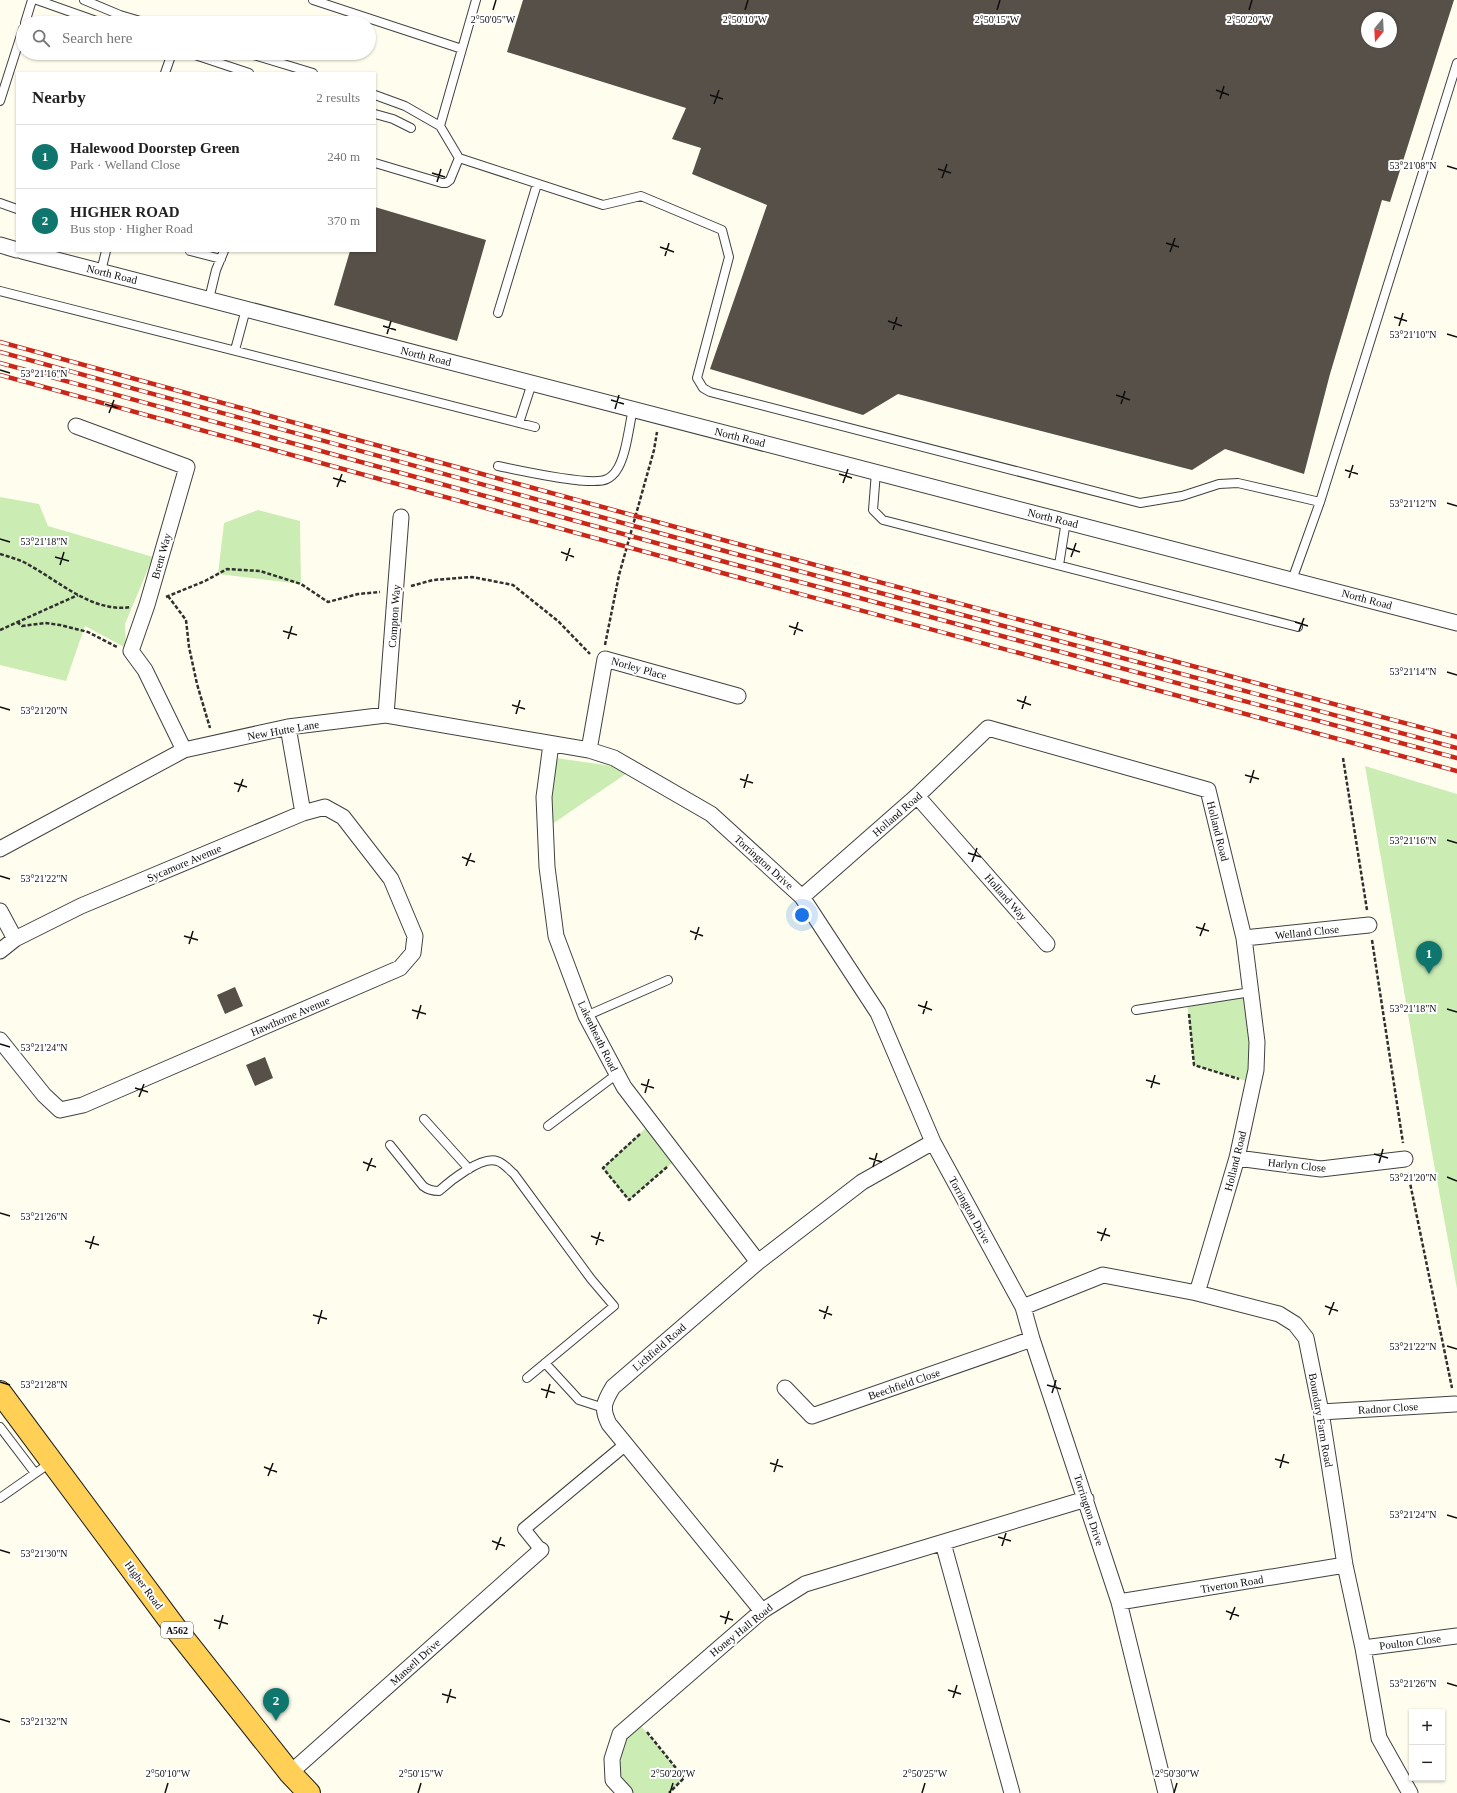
<!DOCTYPE html>
<meta charset="utf-8">
<style>
:root{--surface:#fff;--page:#f2f2f2;--text:#222;--muted:#767676;--line:#e0e0e0;--accent:#0f766e}
body{margin:0;font-family:Georgia,serif;background:var(--page);color:var(--text)}
.controls{position:absolute;right:12px;bottom:12px;display:grid;overflow:hidden;border-radius:0px;box-shadow:0 1px 3px #0004}
.controls button{width:36px;height:36px;display:grid;place-items:center;padding:0;border:0;border-bottom:1px solid var(--line);background:var(--surface);color:var(--text);font:20px sans-serif}
.compass{position:absolute;left:1361px;top:12px;width:36px;height:36px;border-radius:50%;background:var(--surface);box-shadow:0 1px 3px #0004;rotate:198deg}
.you{position:absolute;left:802px;top:915px;width:14px;height:14px;margin:-10px;border:3px solid #fff;border-radius:50%;background:#1a73e8;box-shadow:0 0 0 6px #1a73e833}
.badge{display:grid;place-items:center;width:26px;height:26px;border-radius:50%;background:var(--accent);color:#fff;font-size:13px;font-weight:700}
.pin{position:absolute;translate:-50% -33px;filter:drop-shadow(0 1px 2px #0008)}
.pin::after{content:'';position:absolute;top:21px;width:14px;height:12px;background:inherit;clip-path:polygon(0 0,100% 0,50% 100%)}
.list{margin:0;padding:0;list-style:none}
h2{display:flex;justify-content:space-between;align-items:center;height:52px;margin:0;padding:0 16px;font-size:17px}
h2 small{font-size:13px;font-weight:400;color:var(--muted)}
.list li{display:grid;grid-template-columns:26px 1fr auto;gap:12px;align-items:center;box-sizing:border-box;height:64px;padding:0 16px;border-top:1px solid var(--line)}
.list b{display:block;font-size:15px;white-space:nowrap}
.list p{margin:0;font-size:13px;white-space:nowrap;color:var(--muted)}
.list em{font-size:13px;font-style:normal;color:var(--muted)}
.icon{flex:none;width:22px;height:22px;fill:none;stroke:currentColor;stroke-width:2;stroke-linecap:round;stroke-linejoin:round}
.map{position:relative;flex:none;width:1457px;height:1793px;overflow:hidden}
.search{position:absolute;background:var(--surface);box-shadow:0 1px 3px #0004;left:16px;top:16px;width:360px;height:44px;display:flex;align-items:center;gap:10px;box-sizing:border-box;padding:0 14px;border-radius:22px;color:var(--muted);font-size:15px}
.panel{position:absolute;background:var(--surface);box-shadow:0 1px 3px #0004;left:16px;top:72px;width:360px;height:180px;border-radius:0px}
.map>svg:first-child{display:block}
.green{fill:#cbedb4}
.building{fill:#575049;fill-rule:evenodd}
.lines{fill:none;stroke-linecap:round;stroke-linejoin:round}
.service-casing{stroke:#414141;stroke-width:10}
.pedestrian-casing{stroke:#414141;stroke-width:14}
.minor-casing{stroke:#414141;stroke-width:17}
.trunk-casing{stroke:#1f1f1f;stroke-width:24}
.path{stroke:#303030;stroke-width:2.5;stroke-dasharray:4 2;stroke-linecap:butt}
.service{stroke:#fff;stroke-width:8}
.pedestrian{stroke:#fff;stroke-width:12}
.minor{stroke:#fff;stroke-width:15}
.trunk{stroke:#ffd055;stroke-width:22}
.rail-casing{stroke:#ca2619;stroke-width:4.5}
.rail{stroke:#fff;stroke-width:3;stroke-dasharray:9;stroke-linecap:butt}
.ticks{fill:none;stroke:#0e0e0e;stroke-width:1.5}
.labels{text-anchor:middle;dominant-baseline:central;stroke-width:4;stroke-linejoin:round;paint-order:stroke}
.shield{fill:#fff;stroke:#565656;stroke-width:1}
.shield-label{font-size:10px;font-weight:bold;fill:#0e0e0e}
.street-label{font-size:11px;fill:#0e0e0e;stroke:#fff}
.ticks-label{font-size:10px;text-anchor:middle;fill:#0e0e0e;stroke:#fff;stroke-width:4;stroke-linejoin:round;paint-order:stroke}
</style>
<div class="map">
<svg width="1457" height="1793" viewBox="0 0 1457 1793">
<rect width="100%" height="100%" fill="#fffeee"/>
<path class="green" d="M0 497 39 504 48 526 153 557 125 624 126 648 85 626 66 681 0 665Z
M258 510 300 521 301 584 218 574 224 523Z
M549 757 633 769 545 829Z
M1365 766 1457 794V1289L1432 1153Z
M1251 992 1253 1083 1194 1065 1187 1002Z
M651 1123 678 1158 629 1200 603 1168Z
M636 1720 684 1778 669 1793H628L612 1773 617 1744Z"/>
<path class="building" d="M523 0H1454L1390 202 1382 200 1330 374 1304 474 1225 449 1192 470 898 394 863 415 710 369 767 205 692 174 701 148 672 139 686 108 507 52ZM1367 18H1391V42H1367Z
M375 207 486 240 457 341 334 305 350 251H375Z
M235 987 243 1006 225 1014 217 995Z
M265 1057 273 1078 255 1086 246 1065Z"/>
<g class="lines">
<defs>
<path id="service" d="M37 0 102 23
M84 0 120 15 147 23
M313 0 462 49
M25 23 32 0
M189 53 249 73
M247 53 313 73
M165 73 172 53
M375 95 405 106 440 126 459 158 603 205 641 196 722 230 729 257 697 378 703 388 710 392 1140 503 1182 496 1219 484 1238 483 1320 502
M0 101 23 29
M375 114 393 119 411 128
M440 126 476 0
M375 163 442 183H446L450 180 459 158
M0 203 17 209
M190 251 221 259
M101 271 106 251
M0 291 535 427
M209 299 216 270 224 251
M498 313 537 184
M235 350 246 309
M519 423 532 383
M498 466C518 470 592 487 607 479 610 478 615 473 616 471 626 458 629 426 633 409
M876 472 873 510 883 520 1298 627
M1059 565 1066 521
M1292 580 1320 502 1457 63
M1136 1010 1251 992
M586 1016 668 980
M424 1119 469 1169
M548 1126 617 1074
M390 1145 423 1186C428 1190 433 1191 439 1191 450 1181 481 1156 497 1161 504 1163 509 1170 514 1174L591 1279 614 1306 527 1378
M545 1363 579 1400 604 1408
M0 1427 35 1473
M0 1498 50 1463"/>
<path id="pedestrian" d="M541 1550 524 1529 625 1445"/>
<path id="minor" d="M0 245 17 250
M22 251 1457 623
M76 426 187 467 147 605 131 651 145 670 184 750
M386 715 401 517
M551 744 544 797 547 867 556 936 586 1016 624 1087 758 1262
M589 750 605 659 738 696
M917 796 1047 944
M0 849 184 750 288 727 386 715 589 750 614 758 711 814 802 897 878 1013 933 1142 1023 1307 1032 1339 1119 1602 1166 1793
M802 897 917 796 988 728 1208 790 1244 938 1257 1042 1256 1070 1237 1158 1197 1293
M0 911 15 939 81 906 303 813 288 727
M1244 938 1369 925
M0 951 15 939
M0 1040 44 1095 60 1110 83 1105 400 968 413 953 415 936 391 879 343 817 325 807 303 813
M1237 1158 1321 1169 1405 1159
M1023 1307 1103 1275 1197 1293 1279 1314 1295 1324 1306 1338 1321 1412 1345 1565 1363 1648 1379 1738 1410 1793
M785 1388 812 1416 1032 1339
M1321 1412 1455 1404
M943 1543 1012 1793
M1119 1602 1345 1565
M762 1611 609 1424C601 1408 604 1402 613 1387L758 1262 862 1182 933 1142
M1363 1648 1457 1636
M290 1773 541 1550
M625 1793 613 1780 612 1759 620 1734 762 1611 805 1584 1086 1499"/>
<path id="trunk" d="M0 1392 176 1629 290 1773 309 1793"/>
</defs>
<use href="#service" class="service-casing"/>
<use href="#pedestrian" class="pedestrian-casing"/>
<use href="#minor" class="minor-casing"/>
<use href="#trunk" class="trunk-casing"/>
<path class="path" d="M0 554C10 557 21 560 29 565 60 582 93 613 131 607
M411 586 433 580 472 577 513 585 558 621 590 654
M168 596 186 620 189 647 197 684 210 728
M166 597 205 581 227 569 260 571 301 584 328 602 358 594 380 592
M17 622 22 626 45 623 60 625 88 632 117 647
M0 630 78 595
M605 645 619 575 654 450 657 432
M1343 758 1367 910
M1372 940 1403 1143
M1189 1014 1194 1065 1239 1079
M640 1134 603 1168 629 1200 667 1167
M1408 1173 1452 1388
M647 1732 684 1778 669 1793"/>
<use href="#service" class="service"/>
<use href="#pedestrian" class="pedestrian"/>
<use href="#minor" class="minor"/>
<use href="#trunk" class="trunk"/>
<defs>
<path id="rail" d="M0 342 745 546 1457 737
M0 352 743 556 1457 748
M0 363 740 566 1457 758
M0 375 737 577 1457 771"/>
</defs>
<use href="#rail" class="rail-casing"/>
<use href="#rail" class="rail"/>
</g>
<path class="ticks" d="M493 10 496 0M745 10 748 0M997 10 1000 0M1249 10 1252 0M1216 90 1229 95M710 95 723 99M1220 99 1224 86M714 104 719 90M1447 166 1457 169M938 169 951 173M432 173 445 177M942 178 947 164M437 182 441 169M1166 243 1179 247M660 247 674 252M1170 252 1175 238M665 256 669 243M1394 317 1407 321M888 321 902 326M383 326 396 330M1399 326 1403 313M893 330 897 317M387 334 391 321M1447 334 1457 337M0 370 10 373M1116 395 1130 400M611 400 624 404M105 404 118 408M1121 404 1125 391M615 409 619 395M109 413 114 400M1345 470 1358 474M839 474 852 478M333 478 346 482M1349 478 1353 465M843 483 848 469M337 487 342 474M1447 503 1457 506M0 539 10 542M1067 548 1080 552M561 552 574 557M55 557 69 561M1071 557 1076 543M566 561 570 548M60 565 64 552M1295 622 1308 626M789 626 803 631M283 631 297 635M1299 631 1304 618M794 635 798 622M288 639 292 626M1447 672 1457 675M1017 700 1031 705M512 705 525 709M0 707 10 710M1022 709 1026 696M516 714 520 700M1245 775 1259 779M740 779 753 783M234 783 247 787M1250 783 1254 770M744 788 748 774M238 792 243 779M1447 840 1457 843M968 853 981 857M462 857 475 862M972 862 977 848M466 866 471 853M0 876 10 879M1196 927 1209 931M690 931 703 936M184 936 198 940M1200 936 1205 923M695 940 699 927M189 944 193 931M918 1005 932 1010M1447 1009 1457 1012M412 1010 426 1014M923 1014 927 1001M417 1019 421 1005M0 1044 10 1047M1146 1080 1160 1084M641 1084 654 1088M135 1088 148 1092M1151 1088 1155 1075M645 1093 649 1079M139 1097 144 1084M1374 1154 1388 1158M869 1158 882 1162M363 1162 376 1167M1379 1163 1383 1149M873 1167 877 1153M367 1171 372 1158M1447 1177 1457 1181M0 1213 10 1216M1097 1232 1110 1236M591 1236 604 1241M85 1241 99 1245M1101 1241 1106 1228M596 1245 600 1232M90 1249 94 1236M1325 1306 1338 1311M819 1310 832 1315M313 1315 327 1319M1329 1315 1334 1302M824 1319 828 1306M318 1324 322 1310M1447 1346 1457 1349M0 1382 10 1385M1047 1385 1061 1389M541 1389 555 1393M1052 1393 1056 1380M546 1398 550 1384M1275 1459 1289 1463M770 1463 783 1467M264 1467 277 1472M1280 1468 1284 1454M774 1472 778 1459M268 1476 273 1463M1447 1515 1457 1518M998 1537 1011 1541M492 1541 505 1546M1002 1546 1006 1533M0 1550 10 1553M496 1550 501 1537M1226 1611 1239 1616M720 1616 733 1620M214 1620 228 1624M1230 1620 1235 1607M725 1624 729 1611M219 1629 223 1615M1447 1683 1457 1686M948 1690 961 1694M442 1694 456 1698M953 1698 957 1685M447 1703 451 1689M0 1719 10 1722M165 1793 168 1783M418 1793 421 1783M670 1793 673 1783M922 1793 925 1783M1174 1793 1177 1783"/>
<g class="labels">
<rect class="shield" x="161" y="1622" width="32" height="16" rx="3"/>
<g class="shield-label">
<text x="177" y="1630">A562</text>
</g>
<g class="street-label">
<text transform="translate(112 274) rotate(14)">North Road</text>
<text transform="translate(426 356) rotate(14)">North Road</text>
<text transform="translate(740 437) rotate(14)">North Road</text>
<text transform="translate(1053 518) rotate(14)">North Road</text>
<text transform="translate(161 556) rotate(-74)">Brent Way</text>
<text transform="translate(1367 599) rotate(15)">North Road</text>
<text transform="translate(394 616) rotate(-86)">Compton Way</text>
<text transform="translate(639 668) rotate(16)">Norley Place</text>
<text transform="translate(283 730) rotate(-10)">New Hutte Lane</text>
<text transform="translate(897 814) rotate(-41)">Holland Road</text>
<text transform="translate(1218 831) rotate(76)">Holland Road</text>
<text transform="translate(764 862) rotate(42)">Torrington Drive</text>
<text transform="translate(184 863) rotate(-23)">Sycamore Avenue</text>
<text transform="translate(1006 897) rotate(49)">Holland Way</text>
<text transform="translate(1307 932) rotate(-6)">Welland Close</text>
<text transform="translate(290 1016) rotate(-23)">Hawthorne Avenue</text>
<text transform="translate(598 1036) rotate(64)">Lakenheath Road</text>
<text transform="translate(1235 1161) rotate(-76)">Holland Road</text>
<text transform="translate(1297 1165) rotate(6)">Harlyn Close</text>
<text transform="translate(970 1210) rotate(61)">Torrington Drive</text>
<text transform="translate(659 1347) rotate(-41)">Lichfield Road</text>
<text transform="translate(904 1384) rotate(-19)">Beechfield Close</text>
<text transform="translate(1388 1408) rotate(-4)">Radnor Close</text>
<text transform="translate(1321 1420) rotate(80)">Boundary Farm Road</text>
<text transform="translate(1089 1510) rotate(72)">Torrington Drive</text>
<text transform="translate(1232 1584) rotate(-9)">Tiverton Road</text>
<text transform="translate(144 1585) rotate(54)">Higher Road</text>
<text transform="translate(741 1630) rotate(-39)">Honey Hall Road</text>
<text transform="translate(1410 1642) rotate(-7)">Poulton Close</text>
<text transform="translate(415 1662) rotate(-42)">Mansell Drive</text>
</g>
</g>
<g class="ticks-label">
<text x="493" y="23">2°50'05"W</text>
<text x="745" y="23">2°50'10"W</text>
<text x="997" y="23">2°50'15"W</text>
<text x="1249" y="23">2°50'20"W</text>
<text x="1413" y="169">53°21'08"N</text>
<text x="1413" y="338">53°21'10"N</text>
<text x="44" y="377">53°21'16"N</text>
<text x="1413" y="507">53°21'12"N</text>
<text x="44" y="545">53°21'18"N</text>
<text x="1413" y="675">53°21'14"N</text>
<text x="44" y="714">53°21'20"N</text>
<text x="1413" y="844">53°21'16"N</text>
<text x="44" y="882">53°21'22"N</text>
<text x="1413" y="1012">53°21'18"N</text>
<text x="44" y="1051">53°21'24"N</text>
<text x="1413" y="1181">53°21'20"N</text>
<text x="44" y="1220">53°21'26"N</text>
<text x="1413" y="1350">53°21'22"N</text>
<text x="44" y="1388">53°21'28"N</text>
<text x="1413" y="1518">53°21'24"N</text>
<text x="44" y="1557">53°21'30"N</text>
<text x="1413" y="1687">53°21'26"N</text>
<text x="44" y="1725">53°21'32"N</text>
<text x="168" y="1777">2°50'10"W</text>
<text x="421" y="1777">2°50'15"W</text>
<text x="673" y="1777">2°50'20"W</text>
<text x="925" y="1777">2°50'25"W</text>
<text x="1177" y="1777">2°50'30"W</text>
</g>
</svg>
<div class="controls">
<button>+</button>
<button>−</button>
</div>
<svg class="compass" viewBox="-18 -18 36 36"><path d="M0-13l5 13h-10z" fill="#e53935"/><path d="M0 13l5-13h-10z" fill="#767676"/></svg>
<div class="you"></div>
<div class="pin badge" style="left:1429px;top:974px">1</div>
<div class="pin badge" style="left:276px;top:1721px">2</div>
<div class="search"><svg class="icon" aria-label="search" viewBox="0 0 24 24"><circle cx="10" cy="10" r="6"/><path d="M15 15l6 6"/></svg>Search here</div>
<section class="panel">
<h2>Nearby<small>2 results</small></h2>
<ul class="list">
<li><span class="badge">1</span><div><b>Halewood Doorstep Green</b><p>Park · Welland Close</p></div><em>240 m</em></li>
<li><span class="badge">2</span><div><b>HIGHER ROAD</b><p>Bus stop · Higher Road</p></div><em>370 m</em></li>
</ul>
</section>
</div>
